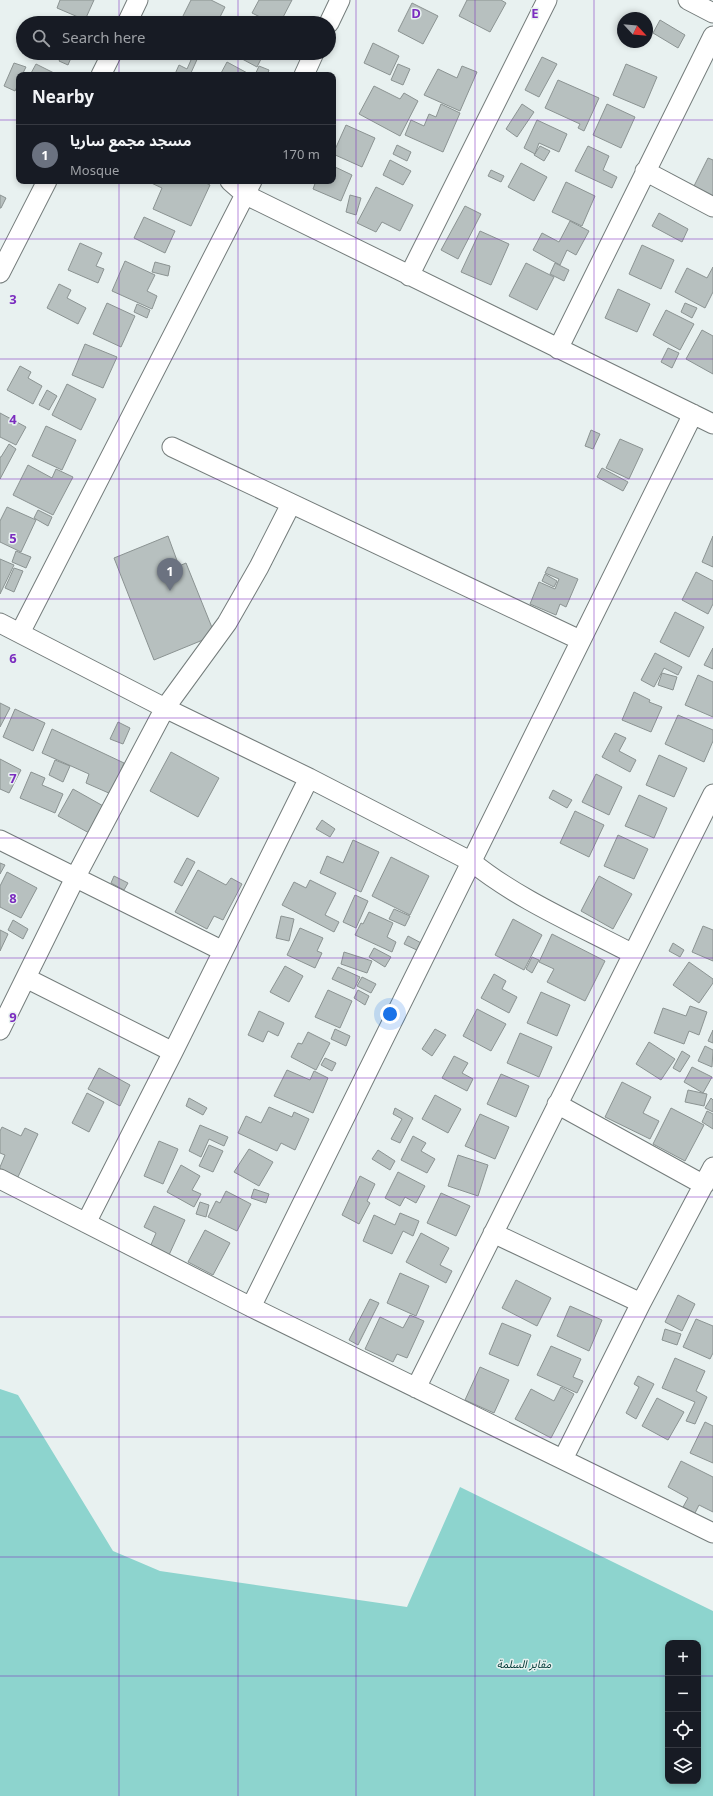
<!DOCTYPE html>
<meta charset="utf-8">
<style>
:root{--surface:#171b24;--page:#242831;--text:#f1f3f6;--muted:#9ea1a6;--line:#363941;--accent:#d93025}
body{margin:0;font-family:Georgia,"Noto Sans Arabic",serif;background:var(--page);color:var(--text)}
.controls{position:absolute;right:12px;bottom:12px;display:grid;overflow:hidden;border-radius:8px;box-shadow:0 2px 6px #0003}
.controls button{width:36px;height:36px;display:grid;place-items:center;padding:0;border:0;border-bottom:1px solid var(--line);background:var(--surface);color:var(--text);font:20px sans-serif}
.compass{position:absolute;left:617px;top:12px;width:36px;height:36px;border-radius:50%;background:var(--surface);box-shadow:0 2px 6px #0003;rotate:116deg}
.you{position:absolute;left:390px;top:1014px;width:14px;height:14px;margin:-10px;border:3px solid #fff;border-radius:50%;background:#1a73e8;box-shadow:0 0 0 6px #1a73e833}
.badge{display:grid;place-items:center;width:26px;height:26px;border-radius:50%;background:var(--accent);color:#fff;font-size:13px;font-weight:700}
.pin{position:absolute;translate:-50% -33px;filter:drop-shadow(0 1px 2px #0008)}
.pin::after{content:'';position:absolute;top:21px;width:14px;height:12px;background:inherit;clip-path:polygon(0 0,100% 0,50% 100%)}
.list{margin:0;padding:0;list-style:none}
h2{display:flex;justify-content:space-between;align-items:center;height:52px;margin:0;padding:0 16px;font-size:17px}
h2 small{font-size:13px;font-weight:400;color:var(--muted)}
.list li{display:grid;grid-template-columns:26px 1fr auto;gap:12px;align-items:center;box-sizing:border-box;height:60px;padding:0 16px;border-top:1px solid var(--line)}
.list b{display:block;font-size:15px;white-space:nowrap}
.list p{margin:0;font-size:13px;white-space:nowrap;color:var(--muted)}
.list em{font-size:13px;font-style:normal;color:var(--muted)}
.icon{flex:none;width:22px;height:22px;fill:none;stroke:currentColor;stroke-width:2;stroke-linecap:round;stroke-linejoin:round}
.map{position:relative;flex:none;width:713px;height:1796px;overflow:hidden}
.search{position:absolute;background:var(--surface);box-shadow:0 2px 6px #0003;left:16px;top:16px;width:320px;height:44px;display:flex;align-items:center;gap:10px;box-sizing:border-box;padding:0 14px;border-radius:22px;color:var(--muted);font-size:15px}
.panel{position:absolute;background:var(--surface);box-shadow:0 2px 6px #0003;left:16px;top:72px;width:320px;height:112px;border-radius:8px}
.map>svg:first-child{display:block}
.green{fill:#8dd4ce;fill-rule:evenodd}
.building{fill:#b7c0bf;stroke:#8b9392}
.lines{fill:none;stroke-linecap:round;stroke-linejoin:round}
.minor-casing{stroke:#747c7b;stroke-width:21}
.minor{stroke:#fff;stroke-width:19}
.grid{fill:none;stroke:#7b2cbf;stroke-width:1;stroke-opacity:0.55}
.labels{text-anchor:middle;dominant-baseline:central;stroke-width:3;stroke-linejoin:round;paint-order:stroke}
.park-label{font-size:11px;font-style:italic;fill:#003835;stroke:#e8f1f0}
.grid-label{font-size:13px;text-anchor:middle;font-weight:bold;fill:#7b2cbf;stroke:#e8f1f0;stroke-width:3;stroke-linejoin:round;paint-order:stroke}
</style>
<div class="map">
<svg width="713" height="1796" viewBox="0 0 713 1796">
<rect width="100%" height="100%" fill="#e8f1f0"/>
<path class="green" d="M0 1389 18 1395 113 1551 160 1571 407 1607 460 1487 713 1611V1796H0ZM668 1643H698V1781H668Z"/>
<path class="building" d="M60 0H94L85 20 57 8Z
M191 0H211L225 7 217 23 180 22Z
M259 0H292L280 23H272L252 13Z
M467 0H501L506 3 490 32 459 16Z
M412 3 438 16 423 44 398 31Z
M660 20 685 35 678 48 653 33Z
M373 43 399 56 390 75 364 63Z
M63 53H73L68 65 59 61Z
M174 53H200L190 75 175 74 179 65 187 69 191 60Z
M231 53H264L257 67Z
M542 57 557 64 539 97 525 90Z
M227 62 251 75H220Z
M14 63 26 67 22 75H19V83L15 91 4 86Z
M36 64 58 75H30Z
M398 64 410 69 403 85 391 80Z
M626 64 657 77 644 108 613 95Z
M259 66 269 70 267 75H255Z
M462 66 477 72 460 111 424 95 438 69 457 78Z
M558 80 599 98 584 131 578 128 580 124 545 108Z
M374 86 400 99 404 93 418 101 400 136 359 114Z
M441 104 460 113 443 152 405 135 411 120 424 126 429 114 436 117Z
M522 104 534 112 517 137 506 129Z
M607 104 635 117 621 148 593 135Z
M537 120 567 134 559 152 539 143 535 154 524 148Z
M346 125 375 138 362 167 333 154Z
M397 145 411 152 407 161 393 154Z
M540 146 550 151 544 161 534 155Z
M588 146 609 156 603 170 617 177 612 188 575 171Z
M708 158 713 160V198L693 188Z
M390 160 411 171 403 185 383 175Z
M521 163 547 177 534 201 508 187Z
M333 166 352 175 341 201 313 189 316 181H333Z
M491 170 504 176 501 182 488 176Z
M147 181H202L210 185 191 226 153 209 162 188Z
M566 182 595 196 582 226 552 212Z
M376 187 413 205 400 231 382 222 376 232 357 223Z
M0 195 6 198 1 208H0Z
M350 195 361 198 356 215 346 212Z
M465 206 481 214 458 259 441 250Z
M659 213 688 229 682 242 652 226Z
M144 217 175 231 165 253 134 238Z
M570 221 589 231 576 255 567 250 560 265 533 250 542 233 559 242Z
M480 231 509 244 491 285 461 272Z
M80 243 102 253 96 266 104 269 98 283 68 270Z
M642 245 674 260 661 289 629 274Z
M125 261 155 275 147 291 157 296 152 309 112 291Z
M155 262 170 266 168 276 152 272Z
M526 263 554 277 537 310 509 296Z
M555 263 569 270 564 281 550 274Z
M713 267V292L705 308 675 292 687 268 707 278Z
M59 284 71 290 67 298 86 308 78 324 47 308Z
M618 289 650 304 637 332 605 318Z
M107 303 135 316 121 347 93 334Z
M685 303 697 308 692 318 681 312Z
M137 304 150 310 147 318 134 312Z
M666 310 694 324 680 350 653 335Z
M702 330 713 336V374L686 359Z
M85 344 117 357 103 388 72 375Z
M668 348 679 353 672 368 661 362Z
M20 366 31 372 28 378 42 386 33 404 7 390Z
M67 384 96 399 81 430 52 415Z
M47 390 57 396 49 410 39 405Z
M0 413 26 427 16 445 0 437Z
M46 426 76 440 62 470 32 456Z
M591 430 600 434 593 449 585 446Z
M620 439 643 449 629 479 606 468Z
M9 444 16 449 0 479V457H1Z
M28 465 52 478 56 469 73 477 53 515 13 495Z
M602 468 628 482 623 491 597 477Z
M7 507 36 520 21 552 0 542V521Z
M38 510 52 517 48 526 34 518Z
M168 536 179 566 186 563 215 635 154 660 114 558Z
M713 536V567L702 562Z
M16 551 31 557 26 568 12 562Z
M0 559 14 565 0 594Z
M548 567 578 579 566 607 560 604 556 615 530 604 539 582 555 589 559 579 545 573Z
M14 568 23 571 14 592 5 588Z
M696 572 713 581V604L708 614 682 600Z
M545 574 557 581 554 587 542 581Z
M675 612 704 627 689 657 660 642Z
M713 648V669L704 665Z
M655 653 682 667 678 675 664 668 654 687 641 680Z
M662 673 677 677 673 690 658 685Z
M698 675 713 682V717L685 705Z
M634 692 650 700 649 702 662 707 651 732 622 720Z
M0 703 10 708 0 727Z
M15 709 45 723 33 751 3 737Z
M678 715 713 730V741L704 762 665 744Z
M118 722 130 728 123 744 110 739Z
M52 729 124 763 111 794 86 783 89 774 42 753Z
M615 733 626 738 619 751 636 760 630 772 602 757Z
M171 752 219 778 198 817 150 791Z
M659 755 687 768 674 797 646 785Z
M0 759 21 770 9 793 0 789Z
M55 760 70 766 63 782 49 775Z
M31 772 45 778 42 785 63 794 55 813 20 798Z
M596 774 622 787 609 815 582 802Z
M73 789 105 807 91 834 58 816Z
M553 790 572 800 567 808 549 798Z
M639 795 667 808 654 838 625 826Z
M575 811 604 825 589 857 560 843Z
M322 820 335 829 330 837 316 829Z
M618 835 648 849 634 879 604 866Z
M353 840 379 852 361 892 320 873 327 856 343 863Z
M391 857 429 876 410 915 372 896Z
M187 858 195 862 182 886 174 882Z
M0 863 5 865 0 874Z
M198 870 226 885 231 878 242 884 223 920 214 916 207 929 175 912Z
M7 872 37 888 21 918 0 907V886Z
M114 876 128 883 124 890 111 883Z
M599 876 632 894 613 929 581 911Z
M310 880 336 893 325 915 339 922 334 932 282 905 294 882 306 888Z
M355 895 368 901 356 928 343 922Z
M394 909 410 916 405 926 389 919Z
M369 912 393 923 387 937 396 942 392 952 355 935 361 923 363 924Z
M281 916 294 919 289 941 276 938Z
M513 919 542 935 524 970 495 955Z
M13 920 28 929 23 939 8 930Z
M703 926 713 930V961L692 952Z
M300 928 323 938 317 951 322 953 315 968 287 955Z
M0 930 8 934 0 951Z
M552 934 605 961 585 1001 547 982 554 969 539 962Z
M408 936 425 945 421 952 404 944Z
M673 943 684 950 680 957 669 951Z
M374 948 391 957 385 967 369 957Z
M344 952 372 961 367 973 341 964Z
M532 957 539 960 532 973 526 969Z
M689 962 713 979V983L699 1003 673 985Z
M285 966 303 976 289 1002 270 992Z
M338 967 360 977 354 989 332 979Z
M494 974 506 981 502 989 517 997 509 1013 481 998Z
M362 977 376 984 371 993 357 986Z
M328 990 352 1001 340 1028 315 1017Z
M358 990 369 996 365 1005 354 998Z
M541 992 570 1005 557 1036 527 1023Z
M690 1006 707 1012 699 1035 689 1031 684 1044 654 1033 663 1008 686 1016Z
M477 1009 506 1024 491 1051 463 1036Z
M259 1011 284 1023 278 1036 268 1031 263 1042 248 1035Z
M335 1029 350 1036 346 1046 331 1039Z
M435 1029 446 1035 432 1056 422 1049Z
M713 1030V1043L708 1041Z
M308 1032 330 1043 316 1070 291 1057 298 1043 302 1044Z
M520 1033 552 1047 539 1077 507 1063Z
M649 1042 675 1059 661 1080 636 1064Z
M705 1046 713 1050 712 1067 698 1061Z
M682 1051 690 1056 680 1072 673 1068Z
M454 1056 468 1063 462 1073 473 1079 467 1091 442 1078Z
M325 1058 336 1063 332 1071 321 1065Z
M692 1067 712 1077 703 1093 684 1082Z
M99 1068 130 1085 120 1106 88 1089Z
M287 1070 310 1080 314 1071 328 1078 313 1113 274 1096Z
M501 1074 529 1086 516 1117 487 1104Z
M622 1082 651 1097 643 1113 659 1121 650 1139 605 1117Z
M688 1090 707 1094 704 1106 685 1102Z
M87 1093 104 1102 89 1132 72 1123Z
M435 1095 461 1109 448 1133 422 1119Z
M189 1098 207 1108 203 1115 186 1106Z
M711 1098 713 1100V1112L705 1108Z
M269 1107 292 1117 294 1112 309 1119 295 1150 281 1143 277 1151 238 1133 246 1116 261 1123Z
M395 1108 413 1118 400 1143 391 1139 402 1119 393 1114Z
M671 1108 704 1125 685 1161 653 1144Z
M707 1111 713 1114V1129L702 1122Z
M480 1114 509 1127 495 1159 465 1146Z
M200 1125 228 1137 224 1146 209 1139 201 1157 189 1151Z
M2 1127 21 1136 25 1128 38 1134 17 1179 0 1171V1167L5 1155 0 1153V1131Z
M413 1136 426 1143 421 1151 435 1159 427 1173 401 1160Z
M159 1141 178 1149 163 1184 144 1176Z
M209 1145 223 1151 213 1172 199 1166Z
M249 1149 273 1162 259 1186 234 1172Z
M378 1150 395 1161 390 1170 372 1159Z
M458 1155 488 1165 478 1196 448 1186Z
M181 1165 200 1176 192 1190 201 1194 194 1207 167 1192Z
M398 1172 425 1186 416 1203 405 1197 400 1206 385 1198Z
M360 1176 375 1184 367 1201 370 1203 359 1224 342 1215Z
M254 1189 269 1194 266 1203 251 1198Z
M226 1191 251 1204 237 1231 208 1217 216 1201 220 1203Z
M441 1193 470 1206 456 1236 427 1223Z
M200 1202 209 1205 206 1217 196 1214Z
M154 1206 185 1220 169 1255 150 1247 156 1233 144 1227Z
M400 1213 419 1221 413 1236 403 1231 392 1254 363 1241 374 1215 395 1225Z
M205 1230 230 1243 213 1275 188 1262Z
M421 1233 449 1248 440 1265 452 1271 446 1283 406 1262Z
M400 1273 429 1286 416 1316 387 1303Z
M516 1280 551 1298 537 1326 502 1308Z
M678 1295 695 1304 682 1331 665 1322Z
M370 1299 379 1303 358 1345 349 1340Z
M570 1306 602 1320 589 1351 557 1336Z
M410 1315 424 1321 407 1358 397 1354 393 1362 365 1349 380 1317 403 1328Z
M696 1319 713 1326V1353L710 1359 683 1347Z
M502 1323 531 1335 518 1366 489 1354Z
M665 1329 681 1334 677 1345 662 1340Z
M551 1346 581 1359 573 1377 583 1381 577 1393 537 1375Z
M675 1358 705 1371 696 1391 707 1397 695 1424 686 1421 695 1402 662 1388Z
M480 1367 509 1380 494 1413 465 1400Z
M638 1376 654 1384 636 1419 626 1413 639 1387 634 1384Z
M561 1387 574 1394 551 1438 515 1419 531 1389 554 1401Z
M657 1398 684 1412 668 1440 642 1426Z
M705 1422 713 1426V1463L690 1453Z
M681 1461 713 1477V1512L699 1505 695 1513 683 1507 688 1498 668 1487Z"/>
<g class="lines">
<defs>
<path id="minor" d="M688 0 713 13
M127 23 138 0
M329 23 340 0
M101 75 112 53
M304 75 314 53
M645 171 713 207
M230 181 246 195 713 424
M0 273 47 181
M409 276 547 0
M558 349 713 36
M172 447 580 640
M0 623 165 708 309 778 472 862C517 899 580 926 633 954
M20 633 252 181
M0 840 223 951
M26 978 173 1052
M0 1030 75 878 165 708 227 623 259 567 291 504
M557 1104 704 1185
M0 1179 251 1307 713 1533
M86 1223 173 1052 309 778
M493 1233 641 1303
M251 1307 693 414
M416 1388 713 794
M563 1459 641 1303 713 1167"/>
</defs>
<use href="#minor" class="minor-casing"/>
<use href="#minor" class="minor"/>
</g>
<path class="grid" d="M119 0V23M238 0V23M356 0V1796M475 0V1796M594 0V1796M119 53V75M238 53V75M0 120H19M333 120H713M119 181V1796M238 181V1796M0 239H713M0 359H713M0 479H713M0 599H713M0 718H713M0 838H713M0 958H713M0 1078H713M0 1197H713M0 1317H713M0 1437H713M0 1557H713M0 1676H668M698 1676H713"/>
<g class="labels">
<g class="park-label">
<text x="524" y="1664">مقابر السلمة</text>
</g>
</g>
<g class="grid-label">
<text x="416" y="18">D</text>
<text x="535" y="18">E</text>
<text x="13" y="304">3</text>
<text x="13" y="424">4</text>
<text x="13" y="543">5</text>
<text x="13" y="663">6</text>
<text x="13" y="783">7</text>
<text x="13" y="903">8</text>
<text x="13" y="1022">9</text>
</g>
</svg>
<div class="controls">
<button>+</button>
<button>−</button>
<button><svg class="icon" aria-label="locate" viewBox="0 0 24 24"><circle cx="12" cy="12" r="6"/><path d="M12 2v4M12 18v4M2 12h4M18 12h4"/></svg></button>
<button><svg class="icon" aria-label="layers" viewBox="0 0 24 24"><path d="M12 4l9 5-9 5-9-5zM3 14l9 5 9-5"/></svg></button>
</div>
<svg class="compass" viewBox="-18 -18 36 36"><path d="M0-13l5 13h-10z" fill="#e53935"/><path d="M0 13l5-13h-10z" fill="#9ea1a6"/></svg>
<div class="you"></div>
<div class="pin badge" style="left:170px;top:591px;background:#6b7280">1</div>
<div class="search"><svg class="icon" aria-label="search" viewBox="0 0 24 24"><circle cx="10" cy="10" r="6"/><path d="M15 15l6 6"/></svg>Search here</div>
<section class="panel">
<h2>Nearby<small></small></h2>
<ul class="list">
<li><span class="badge" style="background:#6b7280">1</span><div><b>مسجد مجمع ساريا</b><p>Mosque</p></div><em>170 m</em></li>
</ul>
</section>
</div>
